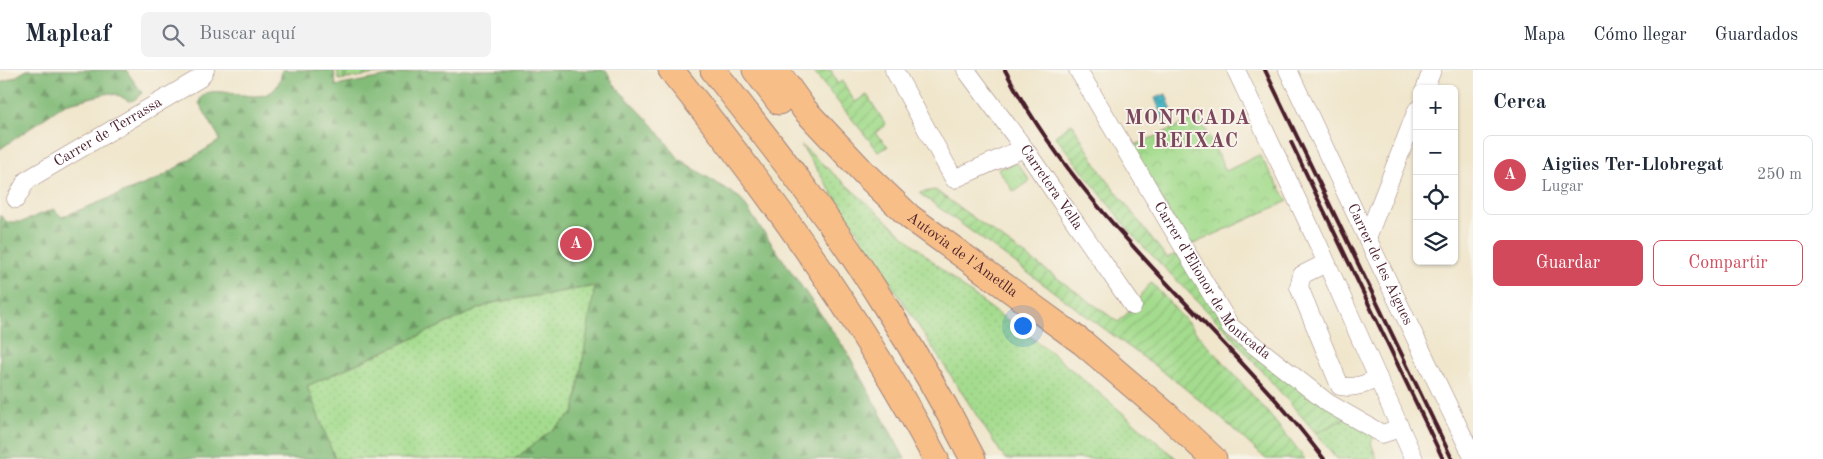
<!DOCTYPE html>
<html lang="es">
<meta charset="utf-8">
<style>
:root{--surface:#fff;--page:#f2f2f3;--text:#1f2937;--muted:#747a83;--line:#e0e1e3;--accent:#d1495b}
body{margin:0;font-family:"Old Standard TT",serif;background:var(--page);color:var(--text)}
.controls{position:absolute;right:15px;top:15px;display:grid;overflow:hidden;border-radius:8px;box-shadow:0 1px 4px #0004}
.controls button{width:45px;height:45px;display:grid;place-items:center;padding:0;border:0;border-bottom:1px solid var(--line);background:var(--surface);color:var(--text);font:25px sans-serif}
.you{position:absolute;left:1022px;top:255px;width:18px;height:18px;margin:-12px;border:4px solid #fff;border-radius:50%;background:#1a73e8;box-shadow:0 0 0 8px #1a73e833}
.badge{display:grid;place-items:center;width:32px;height:32px;border-radius:50%;background:var(--accent);color:#fff;font-size:16px;font-weight:700}
.pin{position:absolute;translate:-50% -50%;border:2px solid #fff;box-shadow:0 1px 5px #0006}
.list{margin:0;padding:0;list-style:none}
h2{display:flex;justify-content:space-between;align-items:center;height:65px;margin:0;padding:0 20px;font-size:21px}
h2 small{font-size:16px;font-weight:400;color:var(--muted)}
.list li{display:grid;grid-template-columns:32px 1fr auto;gap:15px;align-items:center;box-sizing:border-box;height:80px;margin:0 10px 10px;padding:0 10px;border:1px solid var(--line);border-radius:8px}
.list b{display:block;font-size:19px;white-space:nowrap}
.list p{margin:0;font-size:16px;white-space:nowrap;color:var(--muted)}
.list em{font-size:16px;font-style:normal;color:var(--muted)}
.actions{display:flex;gap:10px;padding:15px 20px}
.actions a{flex:1;padding:11px 0;border:1px solid var(--accent);border-radius:8px;text-align:center;font-size:18px;color:var(--accent)}
.actions .main{background:var(--accent);color:#fff}
.icon{flex:none;width:28px;height:28px;fill:none;stroke:currentColor;stroke-width:2;stroke-linecap:round;stroke-linejoin:round}
.map{position:relative;flex:none;width:1473px;height:389px;overflow:hidden}
header{display:flex;align-items:center;gap:30px;box-sizing:border-box;height:70px;padding:0 25px;background:var(--surface);border-bottom:1px solid var(--line)}
header strong{font-size:24px}
nav{display:flex;gap:28px;margin-inline-start:auto;font-size:18px}
.search{width:350px;height:45px;background:var(--page);display:flex;align-items:center;gap:12px;box-sizing:border-box;padding:0 18px;border-radius:8px;color:var(--muted);font-size:19px}
main{display:flex}
aside{flex:1;background:var(--surface)}
.map>svg:first-child{display:block}
.grass{fill:url(#grass-dots);stroke:#777e5c}
.forest{fill:url(#forest-firs);stroke:#666e52}
.cemetery{fill:url(#cemetery-stones);stroke:#777e5c}
.park{fill:url(#park-crowns);stroke:#777e5c}
.garden{fill:url(#garden-furrows);stroke:#777e5c}
.water{fill:url(#water-ripples);stroke:#496a77}
.lines{fill:none;stroke-linecap:round;stroke-linejoin:round}
.minor-casing{stroke:#9d827c;stroke-width:19}
.highway-casing{stroke:#9d827c;stroke-width:27}
.minor{stroke:#fff;stroke-width:18}
.highway{stroke:#f7be88;stroke-width:25}
.rail{stroke:#4a1f2b;stroke-width:4}
.labels{text-anchor:middle;dominant-baseline:central;stroke-width:4;stroke-linejoin:round;paint-order:stroke}
.street-label{font-size:15px;fill:#4a1f2b;stroke:#f7f3e8}
.district-label{font-size:20px;font-weight:bold;letter-spacing:1px;fill:#7c475d;stroke:#f7f3e8}
</style>
<header>
<strong>Mapleaf</strong>
<div class="search"><svg class="icon" aria-label="search" viewBox="0 0 24 24"><circle cx="10" cy="10" r="6"/><path d="M15 15l6 6"/></svg>Buscar aquí</div>
<nav><a>Mapa</a><a>Cómo llegar</a><a>Guardados</a></nav>
</header>
<main>
<div class="map">
<svg width="1473" height="389" viewBox="0 0 1473 389">
<defs>
<pattern id="grass-dots" width="8" height="8" patternUnits="userSpaceOnUse" patternTransform="scale(1.25)"><rect width="8" height="8" fill="#a4dc8e"/><path d="M2 2h.1M6 6h.1" fill="none" stroke="#8fbc7b" stroke-width="1.8" stroke-linecap="round"/></pattern>
<pattern id="forest-firs" width="22" height="20" patternUnits="userSpaceOnUse" patternTransform="scale(1.25)"><rect width="22" height="20" fill="#83bc79"/><path d="M5 1l3.5 6h-7zM16 11l3.5 6h-7z" fill="#6d9863"/></pattern>
<pattern id="cemetery-stones" width="16" height="16" patternUnits="userSpaceOnUse" patternTransform="scale(1.25)"><rect width="16" height="16" fill="#a4dc8e"/><path d="M2 7V4a2 2 0 0 1 4 0v3zM10 15v-3a2 2 0 0 1 4 0v3z" fill="#8fbc7b"/></pattern>
<pattern id="park-crowns" width="20" height="18" patternUnits="userSpaceOnUse" patternTransform="scale(1.25)"><rect width="20" height="18" fill="#a4dc8e"/><path d="M2 6a3 3 0 1 1 6 0M12 15a3 3 0 1 1 6 0" fill="none" stroke="#8fbc7b"/></pattern>
<pattern id="garden-furrows" width="10" height="10" patternUnits="userSpaceOnUse" patternTransform="scale(1.25)"><rect width="10" height="10" fill="#a4dc8e"/><path d="M-1 1l2-2M0 10L10 0M9 11l2-2" fill="none" stroke="#8fbc7b"/></pattern>
<pattern id="water-ripples" width="26" height="14" patternUnits="userSpaceOnUse" patternTransform="scale(1.25)"><rect width="26" height="14" fill="#48b6c3"/><path d="M2 4q2-2 4 0t4 0M15 11q2-2 4 0t4 0" fill="none" stroke="#3e939f"/></pattern>
</defs>
<rect width="100%" height="100%" fill="#f7f3e8"/>
<filter id="ink" filterUnits="userSpaceOnUse"><feTurbulence type="fractalNoise" baseFrequency=".02" numOctaves="2"/><feDisplacementMap in="SourceGraphic" scale="10" xChannelSelector="R" yChannelSelector="G"/><feConvolveMatrix kernelMatrix="1 2 1 2 8 2 1 2 1" color-interpolation-filters="sRGB"/></filter>
<filter id="wash" filterUnits="userSpaceOnUse"><feTurbulence type="fractalNoise" baseFrequency=".0096" numOctaves="4" result="noise"/><feDisplacementMap in="SourceGraphic" scale="20" xChannelSelector="R" yChannelSelector="G"/><feGaussianBlur stdDeviation="1.12" result="paint"/><feColorMatrix in="noise" values="0 0 0 0 0 0 0 0 0 0 0 0 0 0 0 0 0 1.4 0 .05"/><feComposite in="paint" operator="in"/></filter>
<g filter="url(#wash)">
<rect width="100%" height="100%" fill="#f0e6cc"/>
<path class="grass" d="M801 75 962 217 1047 279 1177 389H1005Z
M596 216 574 343 515 389H335L307 316 492 233Z
M1346 348 1375 364 1371 373 1377 389H1337L1316 363Z"/>
<path class="forest" d="M27 0H126L142 23 134 30 129 31 118 25 109 23 65 34 0 79V13L15 7Z
M282 0H334L336 16 420 0H606L615 16 652 54 679 89 740 128 847 282 905 389H515L574 343 595 216 492 233 307 316 335 389H0V145L7 152H22L54 139 62 147 158 109 219 71V67L199 33C207 0 276 55 282 0Z"/>
<path class="cemetery" d="M337 0H401L339 10Z"/>
<path class="park" d="M1199 47 1226 101 1259 85 1288 131 1189 176 1131 77Z
M1017 93 1030 111 1014 122 998 99Z"/>
<path class="garden" d="M812 0H831L837 14 842 11 855 32 867 25 886 55 875 63 888 76 879 82Z
M1072 53 1101 102 1167 188 1180 182 1231 262 1346 348 1316 363 1227 261 1135 168 1055 66Z
M935 120 1118 252C1132 241 1139 226 1151 212L1264 338 1305 389H1266L1219 346 1177 312 919 123Z"/>
<path class="water" d="M1166 24 1175 50 1165 54 1155 28Z"/>
</g>
<g filter="url(#ink)">
<g class="lines">
<defs>
<g id="minor">
<path d="M894 0 954 109 1024 78"/>
<path id="s1" d="M966 0 1024 78 1133 236"/>
<path id="s2" d="M1078 0 1231 257 1328 333 1382 364 1400 358"/>
<path d="M1236 0 1319 176 1414 389"/>
<path id="s3" d="M1288 0 1367 168 1473 387"/>
<path d="M1425 19 1432 0"/>
<path id="s4" d="M16 129 27 110 200 8 205 0"/>
<path d="M1367 168 1417 40"/>
<path d="M1326 193 1302 205 1299 217 1340 316C1354 319 1366 314 1378 308"/>
</g>
<g id="highway">
<path d="M671 0C770 122 862 250 936 389"/>
<path d="M713 0C773 76 833 152 884 234 916 284 946 336 973 389"/>
<path d="M755 0 779 32"/>
<path id="s5" d="M776 0 804 39 867 106 910 147 1083 273 1167 345 1214 389"/>
</g>
</defs>
<use href="#minor" class="minor-casing"/>
<use href="#highway" class="highway-casing"/>
<use href="#minor" class="minor"/>
<use href="#highway" class="highway"/>
<path class="rail" d="M1005 0C1073 130 1185 227 1281 336 1296 353 1310 371 1324 389
M1265 0 1452 389
M1291 72 1443 389"/>
</g>
</g>
<g class="labels">
<g class="street-label">
<text stroke="none"><textPath href="#s4" startOffset="116">Carrer de Terrassa</textPath></text>
<text stroke="none"><textPath href="#s1" startOffset="145">Carretera Vella</textPath></text>
<text stroke="none"><textPath href="#s5" startOffset="264">Autovia de l'Ametlla</textPath></text>
<text stroke="none"><textPath href="#s3" startOffset="215">Carrer de les Aigues</textPath></text>
<text stroke="none"><textPath href="#s2" startOffset="251">Carrer d'Elionor de Montcada</textPath></text>
</g>
<g class="district-label">
<text x="1188" y="49">MONTCADA<tspan x="1188" dy="23">I REIXAC</tspan></text>
</g>
</g>
</svg>
<div class="controls">
<button>+</button>
<button>−</button>
<button><svg class="icon" aria-label="locate" viewBox="0 0 24 24"><circle cx="12" cy="12" r="6"/><path d="M12 2v4M12 18v4M2 12h4M18 12h4"/></svg></button>
<button><svg class="icon" aria-label="layers" viewBox="0 0 24 24"><path d="M12 4l9 5-9 5-9-5zM3 14l9 5 9-5"/></svg></button>
</div>
<div class="you"></div>
<div class="pin badge" style="left:576px;top:174px">A</div>
</div>
<aside>
<h2>Cerca<small></small></h2>
<ul class="list">
<li><span class="badge">A</span><div><b>Aigües Ter-Llobregat</b><p>Lugar</p></div><em>250 m</em></li>
</ul>
<div class="actions"><a class="main">Guardar</a><a>Compartir</a></div>
</aside>
</main>
